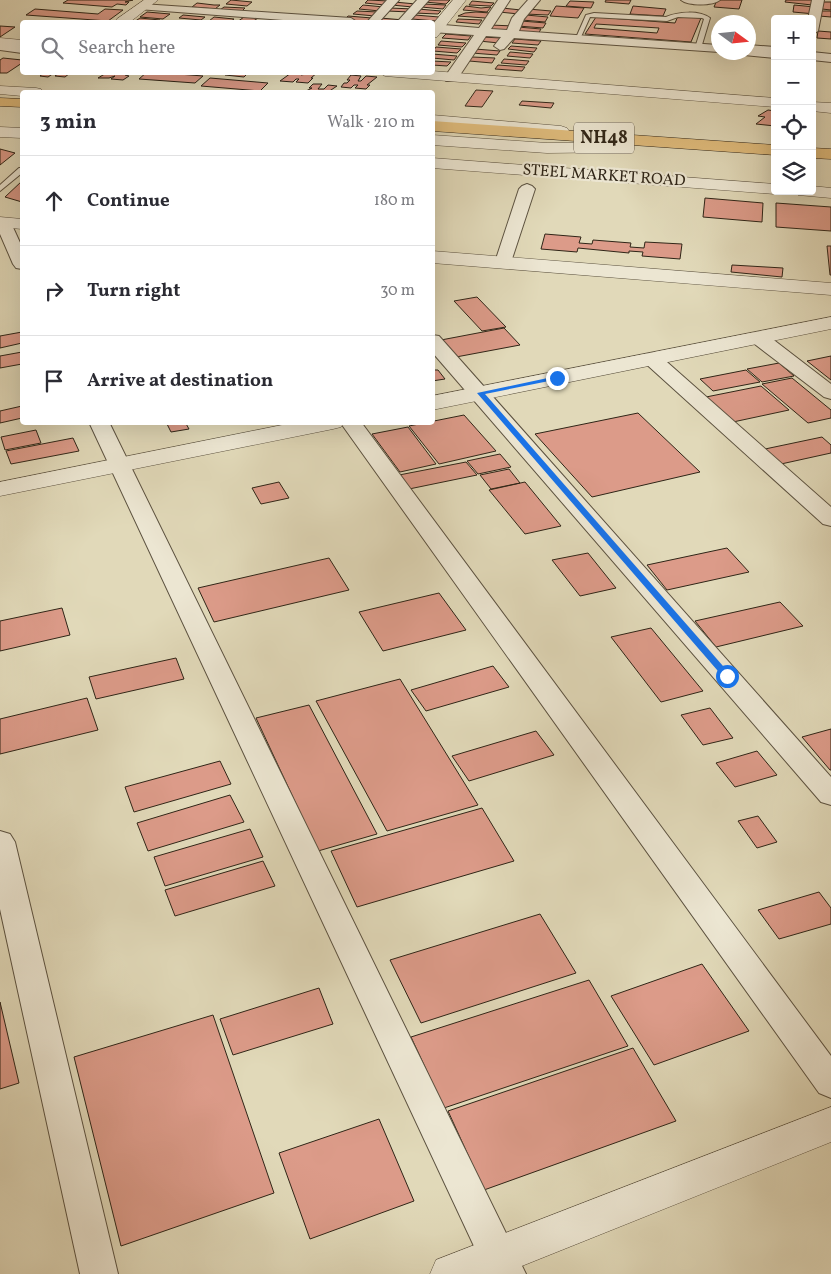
<!DOCTYPE html>
<meta charset="utf-8">
<style>
:root{--surface:#fff;--page:#f7f7f7;--text:#2b2b33;--muted:#7c7c81;--line:#e1e1e2}
body{margin:0;font-family:Vollkorn,serif;background:var(--page);color:var(--text)}
.controls{position:absolute;right:15px;top:15px;display:grid;overflow:hidden;border-radius:5px;box-shadow:0 5px 20px #0002}
.controls button{width:45px;height:45px;display:grid;place-items:center;padding:0;border:0;border-bottom:1px solid var(--line);background:var(--surface);color:var(--text);font:25px sans-serif}
.compass{position:absolute;left:711px;top:15px;width:45px;height:45px;border-radius:50%;background:var(--surface);box-shadow:0 5px 20px #0002;rotate:105deg}
.stop{position:absolute;width:15px;height:15px;margin:-11px;border:4px solid #1a73e8;border-radius:50%;background:#fff}
.stop.end{background:#1a73e8;border-color:#fff;box-shadow:0 1px 5px #0008}
.list{margin:0;padding:0;list-style:none}
h2{display:flex;justify-content:space-between;align-items:center;height:65px;margin:0;padding:0 20px;font-size:21px}
h2 small{font-size:16px;font-weight:400;color:var(--muted)}
.list li{display:grid;grid-template-columns:32px 1fr auto;gap:15px;align-items:center;box-sizing:border-box;height:90px;padding:0 20px;border-top:1px solid var(--line)}
.list b{display:block;font-size:19px;white-space:nowrap}
.list em{font-size:16px;font-style:normal;color:var(--muted)}
.icon{flex:none;width:28px;height:28px;fill:none;stroke:currentColor;stroke-width:2;stroke-linecap:round;stroke-linejoin:round}
.map{position:relative;flex:none;width:831px;height:1274px;overflow:hidden}
.search{position:absolute;background:var(--surface);box-shadow:0 5px 20px #0002;left:20px;top:20px;width:415px;height:55px;display:flex;align-items:center;gap:12px;box-sizing:border-box;padding:0 18px;border-radius:5px;color:var(--muted);font-size:19px}
.panel{position:absolute;background:var(--surface);box-shadow:0 5px 20px #0002;left:20px;top:90px;width:415px;height:335px;border-radius:5px}
.map>svg:first-child{display:block}
.building{fill:#dc9b89;stroke:#2f2517;fill-rule:evenodd}
.lines{fill:none;stroke-linecap:round;stroke-linejoin:round}
.service-casing{stroke:#5c5240;stroke-width:2}
.minor-casing{stroke:#5c5240;stroke-width:2}
.tertiary-casing{stroke:#5c5240;stroke-width:1}
.trunk-casing{stroke:#2f2517;stroke-width:1}
.service{fill:#ece6d2;fill-rule:evenodd}
.minor{fill:#ece6d2;fill-rule:evenodd}
.tertiary{fill:#ece6d2;fill-rule:evenodd}
.trunk{fill:#e0bc7c;fill-rule:evenodd}
.route{fill:#1a73e8}
.labels{text-anchor:middle;dominant-baseline:central;stroke-width:4.5;stroke-linejoin:round;paint-order:stroke}
.far-street-label{font-size:16px;fill:#2f2517;stroke:#ece6d2}
.shield{fill:#ece6d2;stroke:#685f4f;stroke-width:1}
.shield-label{font-size:18px;font-weight:bold;fill:#2f2517}
</style>
<div class="map">
<svg width="831" height="1274" viewBox="0 0 831 1274">
<rect width="100%" height="100%" fill="#e1d9b9"/>
<filter id="stains"><feTurbulence type="fractalNoise" baseFrequency=".004" numOctaves="4"/><feColorMatrix values="0 0 0 0 .2 0 0 0 0 .09 0 0 0 0 .02 0 0 0 .5 -.17"/></filter>
<radialGradient id="worn" r=".72"><stop offset=".6" stop-color="#630" stop-opacity="0"/><stop offset="1" stop-color="#630" stop-opacity=".3"/></radialGradient>
<path class="building" d="M68 0H133L125 2H129L126 5 117 4 112 7 63 3Z
M231 0 252 2 247 6 226 4Z
M368 0 389 1 385 5 365 3Z
M426 0H450L446 4 425 2Z
M606 0H631L629 4 605 2Z
M717 0H742L739 9 714 7Z
M786 0H814L812 5 785 2Z
M472 1 494 3 491 6 469 5Z
M570 1 594 2 591 8 566 6Z
M394 2 416 4 413 7 391 5Z
M823 2H831V10L822 9Z
M197 3 214 5H220L215 9 192 7Z
M424 4 446 5 443 9 421 7Z
M363 5 384 7 380 11 359 9Z
M794 5 815 7V14L793 12Z
M466 6 481 8 491 7 487 12 463 10Z
M556 6 584 8 578 18 550 16Z
M633 6 666 9 663 16 630 14Z
M224 7 245 8 241 12 220 10Z
M390 8 413 9 410 12 387 11Z
M502 8 521 10 519 14 499 12Z
M35 9 98 14 105 9 123 10 108 21 26 15Z
M418 9 441 11 438 14 414 13Z
M528 9 551 11 548 15 525 14Z
M357 11 378 12 375 16 353 14Z
M820 11H831V17L819 16Z
M147 12 170 14 163 19 140 17Z
M476 12 490 13 485 18 458 16 465 13Z
M183 15 205 17 201 20 179 18Z
M415 15 439 17 436 21 412 19Z
M526 15 548 17 545 22 522 20Z
M348 16 372 18 368 22 343 21Z
M678 16 701 18 691 42 585 34 596 17 675 23ZM596 24 659 28 657 33 594 28Z
M782 16 813 18 781 19Z
M214 17 234 19 230 22 209 21Z
M244 17 258 18 252 22H237Z
M140 18 160 20 157 22H134Z
M380 18 404 20 401 22H376Z
M458 19 482 20 479 24 456 22Z
M521 21 546 23 543 28 518 26Z
M490 25 514 26 510 32 486 30Z
M0 26 15 27 0 37Z
M518 27 541 29 538 34 515 32Z
M818 31 831 32V39L817 38Z
M446 34 471 36 468 40 442 38Z
M482 37 501 38 499 43 479 41Z
M515 39 541 41 538 45 512 43Z
M441 41 466 43 462 47 438 45Z
M511 46 537 48 534 52 508 49Z
M436 47 461 49 457 53 433 51Z
M475 49 500 51 497 55 472 53Z
M510 52 533 54 530 58 507 56Z
M432 54 457 56 454 60 432 58Z
M472 57 495 58 492 63 469 61Z
M3 58 22 60V63L7 73H0V60Z
M504 59 529 61 526 65 501 63Z
M432 61 451 62 447 66 432 65Z
M498 65 525 67 522 71 495 69Z
M45 72H68L70 73 65 77 55 76 59 73H54L48 77 40 76Z
M108 72H129L125 75 129 76 123 80 111 79 115 76 109 78H98Z
M147 72H154L203 76 195 83 139 79Z
M229 72H249L244 77 225 75Z
M303 72 301 75 318 72 311 78H313L308 83 296 82 299 79H296L293 82 280 81 291 73 289 72Z
M351 75 361 76 358 81H361L366 76 377 77 367 85H370L366 89 355 88 358 85H354L351 88 341 87 344 83H347L350 80H347Z
M210 78 268 83 260 91 201 86Z
M313 84H322L318 89H324L328 85 337 86 328 92H304L312 88H309Z
M476 90 493 91 482 107 465 106Z
M522 101 554 103 551 108 519 105Z
M768 110 775 111V126L756 124 765 117 758 116Z
M0 149 15 153 0 165Z
M22 181V202L5 197Z
M705 198 763 203 762 222 703 217Z
M776 203 831 207V231L776 227Z
M545 234 581 237 579 243 592 244 593 240 631 243 630 247 644 248 645 242 682 244 680 259 642 256 643 252 629 251V253L578 248 577 252 541 249Z
M827 246H831V275H830Z
M732 265 783 268 782 277 731 272Z
M477 297 506 327 482 331 454 301Z
M504 328 520 345 456 357 441 340Z
M22 332V343L0 348V336Z
M22 352V364L0 368V356Z
M831 356V380L807 361Z
M779 363 794 376 762 382 747 369Z
M432 370H438L445 379 432 381Z
M746 370 760 382 713 391 700 379Z
M792 378 831 410V418L808 423 762 384Z
M761 386 789 410 733 422 706 397Z
M22 406V418L0 423V411Z
M638 413 700 472 592 497 535 434Z
M464 415 496 451 439 464 409 426Z
M166 422H185L189 429 171 432Z
M408 427 436 464 400 472 372 434Z
M36 430 41 443 5 450 1 437Z
M822 437 831 445V453L781 464 765 449Z
M73 438 79 451 11 464 6 451Z
M500 454 511 467 478 474 467 461Z
M466 462 477 475 409 489 399 475Z
M509 469 520 483 491 489 480 475Z
M279 482 289 498 261 504 252 488Z
M525 482 561 526 525 534 489 490Z
M727 548 749 572 667 590 647 565Z
M588 553 616 588 580 596 552 560Z
M329 558 349 590 214 622 198 588Z
M439 593 466 630 383 651 359 612Z
M780 602 803 626 716 647 695 621Z
M62 608 70 635 0 651V621Z
M651 628 703 691 661 702 611 637Z
M176 658 184 679 96 699 89 677Z
M493 666 509 687 426 711 411 690Z
M400 679 478 805 387 831 316 701Z
M87 698 98 730 0 754V719Z
M309 705 377 834 318 851 256 718Z
M710 708 733 738 703 745 681 715Z
M831 729V770H830L802 737Z
M536 731 554 755 469 781 452 756Z
M757 751 777 775 735 787 716 763Z
M220 761 231 784 134 812 125 787Z
M230 795 244 822 148 851 137 823Z
M482 808 514 861 357 907 331 851Z
M758 816 777 842 757 848 738 821Z
M250 829 263 857 165 886 154 857Z
M263 861 275 886 175 916 165 890Z
M819 892 831 908V924L779 939 758 910Z
M540 914 576 973 421 1023 390 960Z
M702 964 749 1031 654 1065 611 996Z
M589 980 628 1046 444 1108 411 1037Z
M319 988 333 1024 233 1055 220 1019Z
M0 1002 19 1083 0 1089Z
M213 1015 274 1193 121 1246 74 1057Z
M633 1048 676 1121 484 1190 448 1111Z
M379 1119 414 1201 310 1239 279 1153Z"/>
<g class="lines">
<defs>
<path id="service" d="M594 13 666 17C678 12 699 10 710 18L701 48 698 50 695 48 704 19 702 18 678 17 667 21 590 17 580 39 575 40 586 15Z
M748 45 775 47V51L748 49Z
M19 168H22V173L0 191V185Z"/>
<path id="minor" d="M387 0H399L379 22H367Z
M417 0H429L409 22H397Z
M498 0H510L491 29 507 30 512 18 528 0H540L524 19 519 31 718 45 719 52 514 38 504 49 500 50 494 46 501 37 486 36 456 81H446L444 78 474 35 432 32V24L479 28Z
M681 0H720C713 6 688 6 681 0Z
M812 0H824L818 31 812 35V19H808Z
M142 4 351 18 357 22H309L138 9 136 7Z
M0 42 22 45V53L0 50Z
M748 48 775 50V58L744 55 742 52H748Z
M812 52 831 54V62L812 60Z
M527 184 532 186 535 189 511 262 509 266H497L495 262 519 189 522 186Z
M3 218 9 220 11 223 22 247V269L16 268 13 264 0 234V219Z
M759 332 766 334 831 384V399L824 397 752 342 750 338 752 334Z
M432 335 439 336 831 777V805L821 802 432 352Z
M652 353 659 355 831 507V526L823 524 645 363 642 359 645 355Z
M89 422H109L526 1274H487Z
M340 422H361L831 1056V1098L819 1093Z
M0 831 10 834 15 842 118 1274H80L0 909Z"/>
<path id="tertiary" d="M144 0H158L130 22H116L117 19Z
M453 0H466L437 37 432 38V25Z
M0 38 22 40V48L0 46Z
M432 71 775 98V107L385 76 378 72Z
M0 86 36 88 41 89 43 92H22V96L0 94Z
M812 102 831 103V113L812 111Z
M432 115 561 126 567 128 569 131 567 134 561 136 432 125Z
M0 127 22 128V138L0 137Z
M432 135 547 143 620 142 626 144 628 147 626 150 620 152 547 153 432 145Z
M432 158 775 184V191H782L775 194 432 168Z
M812 186 831 188V198L798 195 796 191H812Z
M0 217 22 219V229L0 227Z
M432 251 831 283V295L432 263Z
M831 317V329L432 410V396Z
M297 422H344L341 427 333 429 0 496V482Z
M831 1107V1142L502 1274H430L436 1260Z"/>
<path id="trunk" d="M0 98 22 99V107L0 106Z
M432 121 775 145V155L432 131Z
M812 148 831 149V159L812 158Z"/>
</defs>
<use href="#service" class="service-casing"/>
<use href="#minor" class="minor-casing"/>
<use href="#tertiary" class="tertiary-casing"/>
<use href="#trunk" class="trunk-casing"/>
<use href="#service" class="service"/>
<use href="#minor" class="minor"/>
<use href="#tertiary" class="tertiary"/>
<use href="#trunk" class="trunk"/>
</g>
<path class="route" d="M557 376 559 377V379L485 394 730 674V678H724L477 393Z"/>
<g class="labels">
<g class="far-street-label">
<text transform="translate(604 176) rotate(4)">STEEL MARKET ROAD</text>
</g>
<rect class="shield" x="574" y="122.5" width="60" height="31" rx="4"/>
<g class="shield-label">
<text x="604" y="138">NH48</text>
</g>
</g>
<rect width="100%" height="100%" filter="url(#stains)"/>
<rect width="100%" height="100%" fill="url(#worn)"/>
</svg>
<div class="controls">
<button>+</button>
<button>−</button>
<button><svg class="icon" aria-label="locate" viewBox="0 0 24 24"><circle cx="12" cy="12" r="6"/><path d="M12 2v4M12 18v4M2 12h4M18 12h4"/></svg></button>
<button><svg class="icon" aria-label="layers" viewBox="0 0 24 24"><path d="M12 4l9 5-9 5-9-5zM3 14l9 5 9-5"/></svg></button>
</div>
<svg class="compass" viewBox="-18 -18 36 36"><path d="M0-13l5 13h-10z" fill="#e53935"/><path d="M0 13l5-13h-10z" fill="#7c7c81"/></svg>
<div class="stop" style="left:727px;top:676px"></div>
<div class="stop end" style="left:557px;top:378px"></div>
<div class="search"><svg class="icon" aria-label="search" viewBox="0 0 24 24"><circle cx="10" cy="10" r="6"/><path d="M15 15l6 6"/></svg>Search here</div>
<section class="panel">
<h2>3 min<small>Walk · 210 m</small></h2>
<ul class="list">
<li><svg class="icon" aria-label="ahead" viewBox="0 0 24 24"><path d="M12 20V5M6 11l6-6 6 6"/></svg><div><b>Continue</b></div><em>180 m</em></li>
<li><svg class="icon" aria-label="right" viewBox="0 0 24 24"><path d="M7 20v-9h11M14 6l5 5-5 5"/></svg><div><b>Turn right</b></div><em>30 m</em></li>
<li><svg class="icon" aria-label="arrive" viewBox="0 0 24 24"><path d="M6 21V4h12l-3 4 3 4H6"/></svg><div><b>Arrive at destination</b></div></li>
</ul>
</section>
</div>
